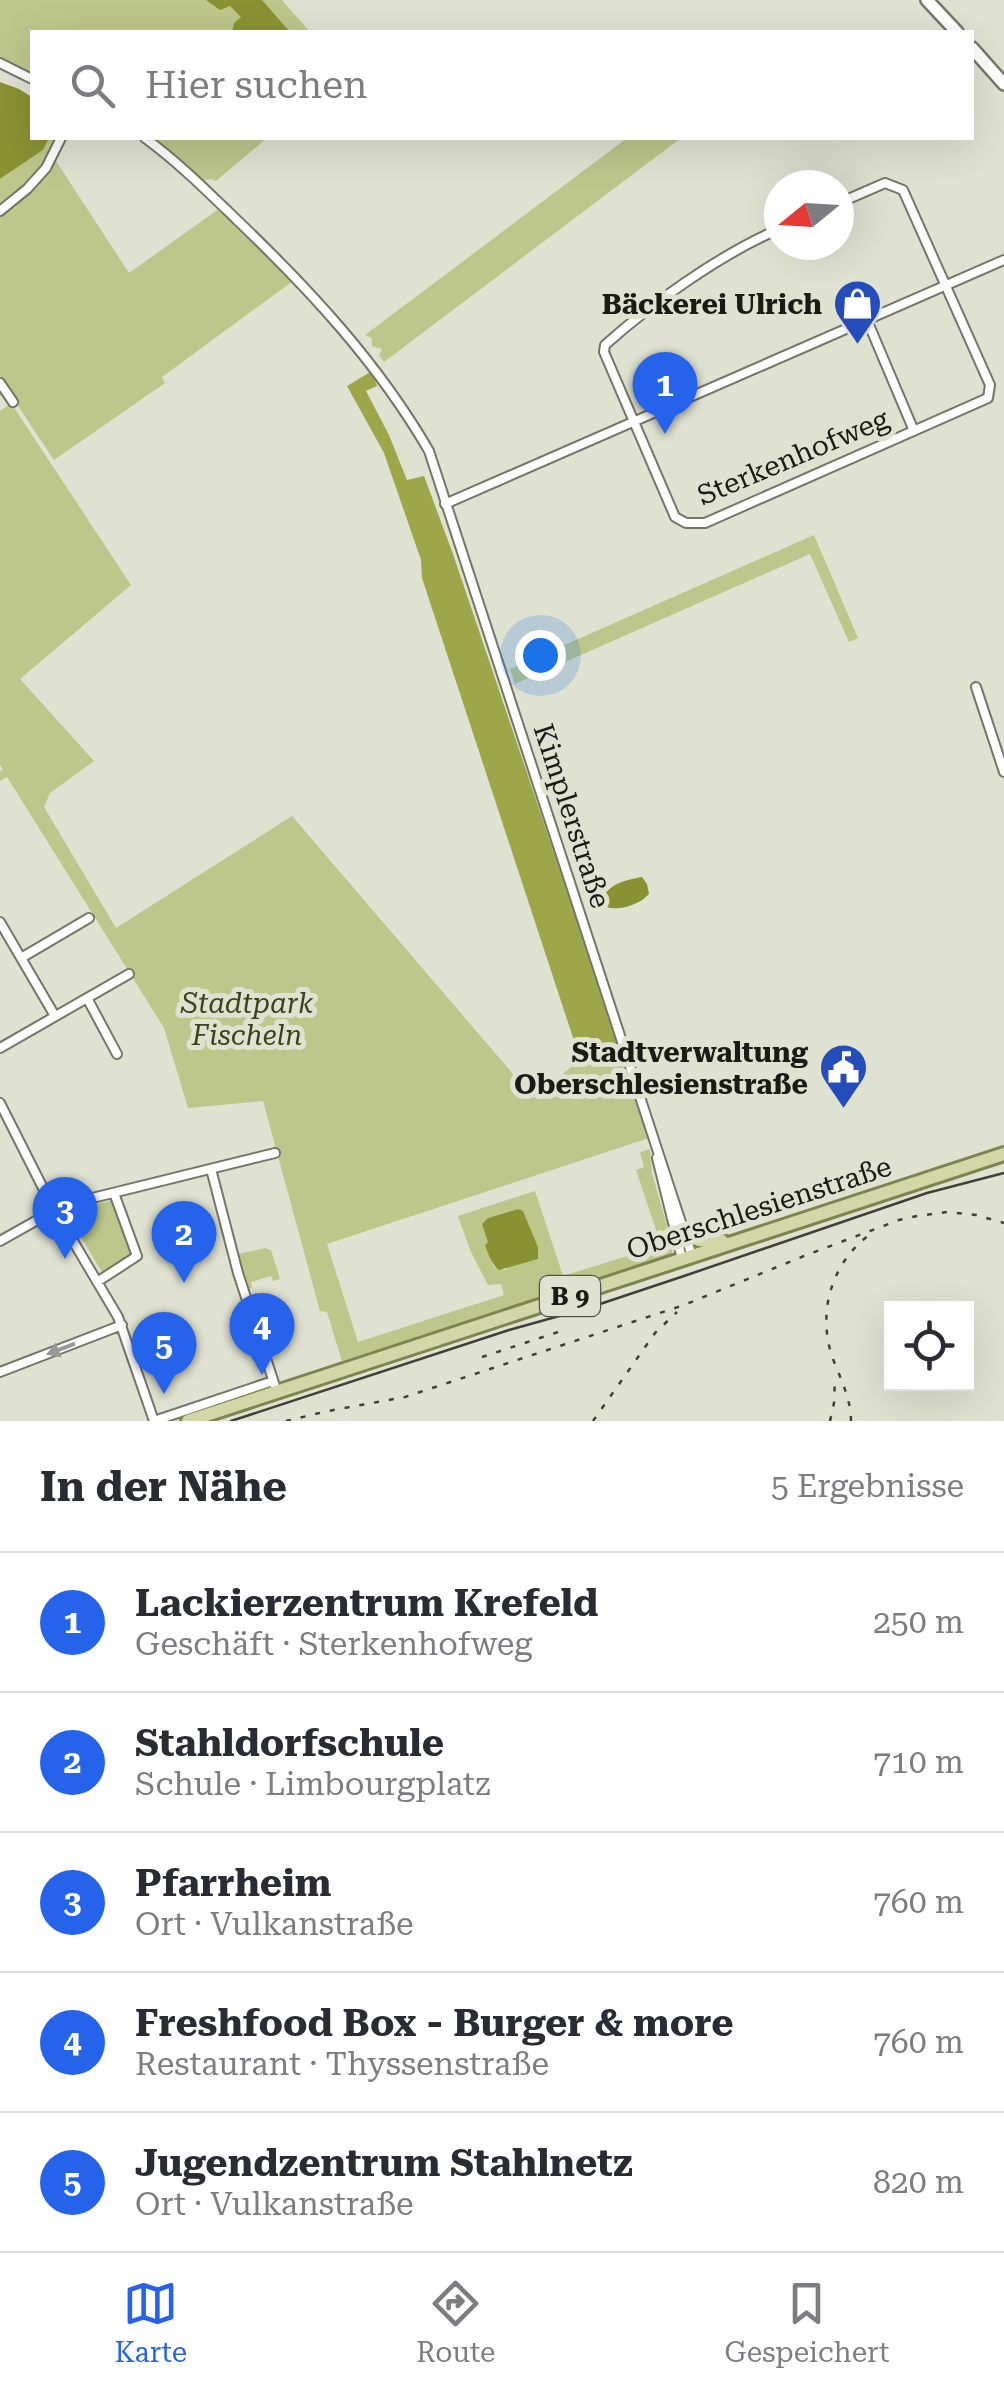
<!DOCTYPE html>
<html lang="de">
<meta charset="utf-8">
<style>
:root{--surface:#fff;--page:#f2f2f3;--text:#2b2b33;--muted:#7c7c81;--line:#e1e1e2;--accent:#2563eb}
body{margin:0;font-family:"Roboto Serif",serif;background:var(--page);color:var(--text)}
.controls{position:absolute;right:30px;bottom:30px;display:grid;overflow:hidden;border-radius:0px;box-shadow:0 10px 40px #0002}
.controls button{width:90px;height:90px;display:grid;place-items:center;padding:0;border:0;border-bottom:2px solid var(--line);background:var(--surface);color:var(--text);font:50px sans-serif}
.compass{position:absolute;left:764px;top:170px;width:90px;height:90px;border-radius:50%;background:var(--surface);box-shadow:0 10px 40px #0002;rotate:252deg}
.you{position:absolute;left:540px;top:655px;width:35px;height:35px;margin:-25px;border:8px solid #fff;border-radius:50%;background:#1a73e8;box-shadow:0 0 0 15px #1a73e833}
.badge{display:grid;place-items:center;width:65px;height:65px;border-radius:50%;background:var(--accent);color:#fff;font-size:32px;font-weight:700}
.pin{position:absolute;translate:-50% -82px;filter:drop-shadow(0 2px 5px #0008)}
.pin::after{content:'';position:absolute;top:52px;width:35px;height:30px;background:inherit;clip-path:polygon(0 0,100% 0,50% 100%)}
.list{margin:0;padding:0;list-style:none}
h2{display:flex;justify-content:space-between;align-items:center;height:130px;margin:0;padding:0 40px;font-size:42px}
h2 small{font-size:32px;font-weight:400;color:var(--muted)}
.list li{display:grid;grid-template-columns:65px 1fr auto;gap:30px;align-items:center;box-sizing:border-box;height:140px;padding:0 40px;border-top:2px solid var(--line)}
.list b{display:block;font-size:38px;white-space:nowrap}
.list p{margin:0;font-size:32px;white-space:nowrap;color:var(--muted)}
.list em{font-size:32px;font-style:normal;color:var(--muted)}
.icon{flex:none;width:55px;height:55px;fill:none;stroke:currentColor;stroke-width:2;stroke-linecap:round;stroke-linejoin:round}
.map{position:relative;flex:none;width:1004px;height:1421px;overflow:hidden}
.search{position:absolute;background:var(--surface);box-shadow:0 10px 40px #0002;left:30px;right:30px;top:30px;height:110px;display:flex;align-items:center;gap:25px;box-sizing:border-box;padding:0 35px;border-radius:0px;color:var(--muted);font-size:38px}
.sheet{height:830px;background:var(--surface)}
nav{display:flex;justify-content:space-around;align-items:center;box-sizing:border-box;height:140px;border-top:2px solid var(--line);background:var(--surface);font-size:28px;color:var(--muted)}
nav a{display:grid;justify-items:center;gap:5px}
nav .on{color:var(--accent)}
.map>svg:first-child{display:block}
.green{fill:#bdc68b;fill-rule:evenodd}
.forest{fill:#9da74a}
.water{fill:#899233}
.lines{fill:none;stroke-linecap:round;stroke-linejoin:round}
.minor-casing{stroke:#747667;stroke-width:12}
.secondary-casing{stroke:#747667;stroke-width:16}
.primary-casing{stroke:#7d844e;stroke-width:18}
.minor{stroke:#fff;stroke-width:8}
.secondary{stroke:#fff;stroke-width:11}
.primary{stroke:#d1d7a7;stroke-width:12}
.tram{stroke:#3f4038;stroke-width:2.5}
.rail{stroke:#3f4038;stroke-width:2.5;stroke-dasharray:5 10;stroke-linecap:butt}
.oneway{fill:#989896}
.labels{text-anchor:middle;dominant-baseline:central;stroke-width:10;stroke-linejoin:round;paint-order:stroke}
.shield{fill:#dfe2d1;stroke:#55574d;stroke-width:2.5}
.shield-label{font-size:25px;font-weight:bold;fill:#1a1b15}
.poi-label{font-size:28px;font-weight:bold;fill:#1a1b15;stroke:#dfe2d1;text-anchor:end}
.street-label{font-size:28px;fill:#1a1b15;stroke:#dfe2d1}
.park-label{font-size:28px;font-style:italic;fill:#3e421b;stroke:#dfe2d1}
</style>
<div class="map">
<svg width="1004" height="1421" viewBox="0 0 1004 1421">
<rect width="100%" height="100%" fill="#dfe2d1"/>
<path class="green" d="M0 0H282L310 32H32V76L0 60Z
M49 138H59L38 175 0 208V179L43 150Z
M150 138H267L216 181 212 179 199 181Z
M627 138H681L384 362 379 355 382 349 372 346V338L365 335Z
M53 160 56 161 129 273 220 208 293 281 162 377 165 383 54 460 0 379V213Z
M11 403 131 585 20 679 94 761 50 793 44 807 116 928 292 816 525 1088 542 1085 563 1074 580 1059 620 1048 649 1138 327 1244 358 1342 504 1295 501 1284 488 1285 471 1252 458 1216 535 1191 563 1276 672 1242V1256L342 1361 327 1312 320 1311 263 1101 188 1108 164 1028 7 777 0 781V771L3 770 0 765V411ZM518 1209 523 1212 538 1247V1259L510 1266 505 1270 494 1267 485 1245 488 1243V1218Z
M814 535 858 638 849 642 810 554 515 684 510 669Z
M650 1149 652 1173 669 1233 654 1239 652 1235 656 1230 636 1170 644 1167 640 1152Z
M114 1200 134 1256 103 1274 66 1211Z
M265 1248 271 1250 280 1279 273 1281 271 1276 251 1282 252 1288 248 1289 238 1254Z"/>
<path class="forest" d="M372 371 377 386 366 391 389 435 407 480 424 476 453 554 620 1048 580 1059 422 578 421 560 384 453 347 386Z"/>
<path class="water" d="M206 0H262L290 32H232L234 23 241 17 230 6 220 10Z
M0 82 19 89 32 97V138H49L43 150 0 179Z
M642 877 647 884 649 894C639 905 620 911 606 907L603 897C611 883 626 880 642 877Z
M518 1209 523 1211 538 1247V1259L499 1270C493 1266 487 1252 485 1245L488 1242 482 1224 488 1218Z"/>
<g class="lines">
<defs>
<path id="minor" d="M0 63 32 79
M145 138C178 162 208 192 237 220 310 290 378 363 429 451L692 1256
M0 211 27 189 46 168 61 138
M779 229C721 254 652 303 605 345L604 352 675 517 686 523H705L988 398 990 385 903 190 885 183 839 203
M867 320 914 431
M0 383 13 402
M445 504 1004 260
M976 687 1004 772
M0 922 55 1016
M21 958 89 918
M87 998 117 1054
M0 1048 129 974
M0 1103 50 1202 118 1317 154 1421
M657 1158 682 1259
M211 1169 238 1273 277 1392
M0 1241 64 1205 275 1153
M97 1282 137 1256 114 1193
M0 1372 122 1325
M154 1421 273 1381"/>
<path id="secondary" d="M927 0 957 32
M972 48 1004 84"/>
<path id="primary" d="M683 1229 699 1240 722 1241
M188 1421 1004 1154"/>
</defs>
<use href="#minor" class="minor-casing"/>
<use href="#secondary" class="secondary-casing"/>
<use href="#primary" class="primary-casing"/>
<use href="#minor" class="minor"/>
<use href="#secondary" class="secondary"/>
<use href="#primary" class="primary"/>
<path class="tram" d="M231 1421 509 1330 588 1308 684 1276 927 1193 1004 1173"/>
<path class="rail" d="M482 1357 558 1332
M286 1421 328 1411 405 1397 684 1305 804 1256 899 1220 917 1216 947 1212 976 1215 1004 1223
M593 1421 655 1333 677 1312
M830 1421 834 1403 835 1377
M851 1421C851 1399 841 1380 833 1359 817 1315 830 1265 868 1236"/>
</g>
<defs><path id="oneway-solid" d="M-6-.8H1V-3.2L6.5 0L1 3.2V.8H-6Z" transform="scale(2.5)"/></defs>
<use class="oneway" href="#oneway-solid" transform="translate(61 1349) rotate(159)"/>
<defs>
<symbol id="shop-pin" viewBox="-11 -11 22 30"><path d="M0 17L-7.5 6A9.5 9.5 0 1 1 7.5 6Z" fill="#244dbb" stroke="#dfe2d1"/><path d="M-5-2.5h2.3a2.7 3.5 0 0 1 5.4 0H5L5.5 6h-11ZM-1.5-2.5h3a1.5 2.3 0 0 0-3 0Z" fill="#fff"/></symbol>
<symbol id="civic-pin" viewBox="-11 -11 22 30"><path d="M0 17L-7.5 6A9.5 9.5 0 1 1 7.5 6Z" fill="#244dbb" stroke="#dfe2d1"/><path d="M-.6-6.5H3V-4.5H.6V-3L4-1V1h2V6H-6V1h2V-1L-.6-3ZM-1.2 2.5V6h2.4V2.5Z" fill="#fff"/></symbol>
</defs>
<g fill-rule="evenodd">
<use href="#shop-pin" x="830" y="276" width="55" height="75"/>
<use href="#civic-pin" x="816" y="1040" width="55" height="75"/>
</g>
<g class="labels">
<rect class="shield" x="540" y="1276" width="60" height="40" rx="8"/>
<g class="shield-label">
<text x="570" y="1296">B 9</text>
</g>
<g class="poi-label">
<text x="822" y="304">Bäckerei Ulrich</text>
<text x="808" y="1052">Stadtverwaltung<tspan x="808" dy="32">Oberschlesienstraße</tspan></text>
</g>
<g class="street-label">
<text transform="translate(793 457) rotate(-23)">Sterkenhofweg</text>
<text transform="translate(572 816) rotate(72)">Kimplerstraße</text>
<text transform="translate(759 1208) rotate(-18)">Oberschlesienstraße</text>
</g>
<g class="park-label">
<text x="247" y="1003">Stadtpark<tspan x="247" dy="32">Fischeln</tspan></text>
</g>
</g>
</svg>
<div class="controls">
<button><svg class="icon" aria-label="locate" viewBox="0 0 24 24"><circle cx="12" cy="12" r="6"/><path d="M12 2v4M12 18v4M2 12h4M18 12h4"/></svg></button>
</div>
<svg class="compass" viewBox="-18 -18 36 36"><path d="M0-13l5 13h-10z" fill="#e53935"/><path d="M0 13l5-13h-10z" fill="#7c7c81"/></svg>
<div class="you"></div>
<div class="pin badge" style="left:665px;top:434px">1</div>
<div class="pin badge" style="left:184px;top:1283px">2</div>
<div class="pin badge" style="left:65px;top:1259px">3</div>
<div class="pin badge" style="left:262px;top:1375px">4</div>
<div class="pin badge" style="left:164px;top:1394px">5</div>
<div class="search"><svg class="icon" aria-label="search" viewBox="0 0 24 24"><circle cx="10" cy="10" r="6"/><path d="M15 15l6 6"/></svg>Hier suchen</div>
</div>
<section class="sheet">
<h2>In der Nähe<small>5 Ergebnisse</small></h2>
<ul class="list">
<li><span class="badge">1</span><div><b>Lackierzentrum Krefeld</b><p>Geschäft · Sterkenhofweg</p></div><em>250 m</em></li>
<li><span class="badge">2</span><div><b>Stahldorfschule</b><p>Schule · Limbourgplatz</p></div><em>710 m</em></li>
<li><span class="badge">3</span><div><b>Pfarrheim</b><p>Ort · Vulkanstraße</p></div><em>760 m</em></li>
<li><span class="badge">4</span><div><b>Freshfood Box - Burger &amp; more</b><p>Restaurant · Thyssenstraße</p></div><em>760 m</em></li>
<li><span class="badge">5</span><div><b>Jugendzentrum Stahlnetz</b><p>Ort · Vulkanstraße</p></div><em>820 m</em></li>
</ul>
</section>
<nav>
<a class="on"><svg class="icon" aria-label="map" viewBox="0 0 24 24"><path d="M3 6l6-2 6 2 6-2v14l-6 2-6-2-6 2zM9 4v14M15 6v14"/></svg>Karte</a>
<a><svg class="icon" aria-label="directions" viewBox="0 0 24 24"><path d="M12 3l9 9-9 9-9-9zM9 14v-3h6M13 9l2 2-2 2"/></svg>Route</a>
<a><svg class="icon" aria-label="saved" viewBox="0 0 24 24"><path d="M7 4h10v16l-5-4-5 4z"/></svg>Gespeichert</a>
</nav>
